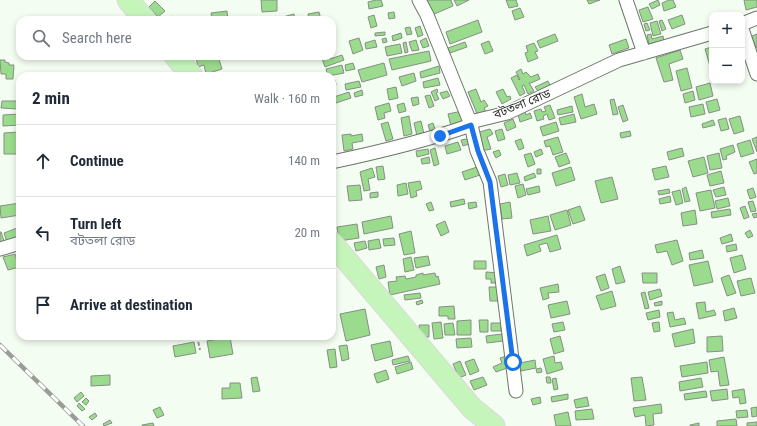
<!DOCTYPE html>
<meta charset="utf-8">
<style>
:root{--surface:#fff;--page:#f2f2f3;--text:#1f2937;--muted:#747a83;--line:#e0e1e3}
body{margin:0;font-family:"Roboto Condensed","Noto Sans Bengali",sans-serif;background:var(--page);color:var(--text)}
.controls{position:absolute;right:12px;top:12px;display:grid;overflow:hidden;border-radius:8px;box-shadow:0 2px 6px #0003}
.controls button{width:36px;height:36px;display:grid;place-items:center;padding:0;border:0;border-bottom:1px solid var(--line);background:var(--surface);color:var(--text);font:20px sans-serif}
.stop{position:absolute;width:12px;height:12px;margin:-9px;border:3px solid #1a73e8;border-radius:50%;background:#fff}
.stop.end{background:#1a73e8;border-color:#fff;box-shadow:0 1px 4px #0008}
.list{margin:0;padding:0;list-style:none}
h2{display:flex;justify-content:space-between;align-items:center;height:52px;margin:0;padding:0 16px;font-size:17px}
h2 small{font-size:13px;font-weight:400;color:var(--muted)}
.list li{display:grid;grid-template-columns:26px 1fr auto;gap:12px;align-items:center;box-sizing:border-box;height:72px;padding:0 16px;border-top:1px solid var(--line)}
.list b{display:block;font-size:15px;white-space:nowrap}
.list p{margin:0;font-size:13px;white-space:nowrap;color:var(--muted)}
.list em{font-size:13px;font-style:normal;color:var(--muted)}
.icon{flex:none;width:22px;height:22px;fill:none;stroke:currentColor;stroke-width:2;stroke-linecap:round;stroke-linejoin:round}
.map{position:relative;flex:none;width:757px;height:426px;overflow:hidden}
.search{position:absolute;background:var(--surface);box-shadow:0 2px 6px #0003;left:16px;top:16px;width:320px;height:44px;display:flex;align-items:center;gap:10px;box-sizing:border-box;padding:0 14px;border-radius:12px;color:var(--muted);font-size:15px}
.panel{position:absolute;background:var(--surface);box-shadow:0 2px 6px #0003;left:16px;top:72px;width:320px;height:268px;border-radius:12px}
.map>svg:first-child{display:block}
.building{fill:#9bdb8d;stroke:#868f85}
.lines{fill:none;stroke-linecap:round;stroke-linejoin:round}
.street-casing{stroke:#6f776d;stroke-width:15}
.primary-casing{stroke:#d9d9d9;stroke-width:23}
.path{stroke:#939a92;stroke-width:2;stroke-dasharray:4 2;stroke-linecap:butt}
.street{stroke:#fff;stroke-width:13}
.primary{stroke:#c6f5bc;stroke-width:21}
.rail-casing{stroke:#989e96;stroke-width:4.5}
.rail{stroke:#fff;stroke-width:3;stroke-dasharray:9;stroke-linecap:butt}
.route{stroke:#1a73e8;stroke-width:5}
.labels{text-anchor:middle;dominant-baseline:central;stroke-width:3;stroke-linejoin:round;paint-order:stroke}
.street-label{font-size:12px;fill:#2b2e2a;stroke:#fff}
</style>
<div class="map">
<svg width="757" height="426" viewBox="0 0 757 426">
<rect width="100%" height="100%" fill="#f4fdf2"/>
<path class="building" d="M261 0H277V11L262 12Z
M376 0H381L383 6 369 9 368 2Z
M426 0H451L453 6 432 15Z
M454 0H469L457 6Z
M506 0H516L518 6 509 8Z
M587 0H600L589 4Z
M658 0 660 5 652 9 649 4Z
M669 0H673L676 7 664 11 662 3Z
M744 0H757V7L746 10Z
M155 1 165 11 158 17 149 7Z
M648 7 653 19 643 22 639 10Z
M520 8 524 17 515 20 512 11Z
M227 11 228 20H212L211 13Z
M319 12 321 20H309L308 14Z
M394 12 395 18 389 19 388 13Z
M294 14 295 20H280L279 18Z
M374 15 377 26 371 28 368 17Z
M682 15 685 24 672 29 668 20Z
M173 16 175 20H166Z
M478 20 482 32 450 44 446 32Z
M662 20 666 29 662 31 659 21Z
M657 21 661 34 653 36 650 23Z
M647 23 650 30 646 31 644 24Z
M420 26 423 35 418 37 415 28Z
M410 27 412 34 407 35 405 28Z
M385 32V35L375 36V33Z
M401 33 402 38 393 41 392 36Z
M555 34 558 41 540 48 537 41Z
M651 34 652 39 663 36 664 41 649 44 647 35Z
M757 34V48H756L752 36Z
M359 38 363 50 353 54 349 41Z
M386 38 387 42 383 43 382 39Z
M426 38 429 46 423 48 420 41Z
M626 39 629 48 612 54 609 45Z
M375 40 377 47 366 49 365 43Z
M416 40 419 50 412 51 409 42Z
M489 41 493 51 485 54 481 44Z
M406 42 408 52 405 53 403 43Z
M465 42 467 47 450 53 448 48Z
M534 43 538 51 535 52 538 58 528 62 525 53 528 52 526 46Z
M400 44 402 53 387 56 385 47Z
M712 47V73L705 49Z
M680 50 683 59 669 64 673 80 664 82 656 58Z
M429 51 431 61 392 70 389 59Z
M342 55 344 60 325 67 321 56H329L330 59Z
M203 56H218L222 69 206 74 204 65 198 67 196 58Z
M0 60H5V62L9 63V65H14L13 79H6V74H1Z
M353 63 355 69 346 71 345 65Z
M384 63 387 75 362 82 358 70Z
M342 65 344 73 328 76 326 69Z
M439 66 440 73 421 78 420 72Z
M687 68 692 88 681 91 676 71Z
M521 69 523 74 526 72 531 77 538 74 540 79 531 83H529L534 91 528 94 524 85 522 86 525 93 520 96 511 78 517 75 519 80 520 79 516 72Z
M222 73V76H211Z
M414 73 416 81 402 86 399 77Z
M438 78 440 85 424 88 423 82Z
M332 80H335L336 85H332Z
M359 81 361 87 346 90 345 84Z
M548 81 550 85 538 91 535 87Z
M710 83 713 96 699 100 696 87Z
M396 87 398 98 389 100 387 89Z
M437 89 438 92 436 93 439 99 435 101 431 92Z
M476 89 481 102 484 100 488 106 484 108 486 112 478 116 468 92Z
M503 89 507 97 510 96 511 99 502 104 496 92Z
M362 90 363 95 355 97 354 93Z
M447 91 450 96 443 99 440 93Z
M693 91 695 100 685 103 683 94Z
M349 92 351 98 336 103 334 97Z
M582 94 585 107 594 104 597 114 581 119 574 97Z
M430 95 434 106 429 108 425 96Z
M418 97 419 104 413 106 411 98Z
M614 99 618 114 613 115 610 100Z
M717 99 720 110 709 113 706 102Z
M2 101H19L18 109 1 108Z
M389 103 391 111 384 113 385 118 378 120 375 107Z
M404 103 406 111 399 113 397 105Z
M703 104 705 114 691 117 689 107Z
M550 105 555 118 549 120 547 114 543 116 544 119 537 121 534 111 541 109 542 112 546 111 544 107Z
M623 105 628 120 623 122 618 107Z
M572 106 573 112 558 115 557 110Z
M462 111 464 123 451 126 448 114Z
M525 112 526 115 530 113 532 118 520 122 518 114Z
M20 114V125L3 126V115Z
M574 114 576 122 561 125 559 118Z
M409 116 412 134 404 136 401 118Z
M740 116 744 131 734 134 729 119Z
M726 118 729 129 721 131 718 120Z
M513 119 516 127 507 131 504 123Z
M713 120 715 125 703 128 702 124Z
M421 121 424 134 417 136 414 123Z
M388 122 393 139 386 141 381 124Z
M556 122 559 131 543 136 540 127Z
M433 123 436 132 431 134 428 125Z
M490 129 493 134 487 137 491 149 481 151 476 133Z
M502 129 505 139 498 141 495 131Z
M630 131 631 136 621 138 620 133Z
M20 132V154H4V133Z
M351 134V136L362 134 363 141 352 143 353 149 344 151 342 135Z
M558 137 563 152 553 155 550 146 546 147 544 141Z
M757 137V152L752 139Z
M467 139 469 144 463 146 461 140Z
M521 139 524 148 519 150 515 141Z
M750 140 754 153 741 157 737 144Z
M458 142 461 150 447 154 445 146Z
M733 145 735 152 726 156 727 159 723 160 720 149Z
M435 148 439 164 434 166 430 150Z
M682 148 684 156 669 160 667 152Z
M428 149 429 154 417 157 416 151Z
M541 149 543 154 536 157 534 152Z
M499 150 501 155 496 158 493 152Z
M531 153 535 164 528 167 524 155Z
M566 153 570 163 559 167 555 157Z
M719 153 722 168 710 170 707 156Z
M429 157 430 163 422 164 421 159Z
M704 157 708 173 693 177 688 161Z
M757 159V173L754 174 749 162Z
M383 166 385 179 378 180 376 167Z
M666 166 669 177 655 180 652 169Z
M477 167 480 175 465 180 462 172Z
M571 167 575 180 556 186 552 173Z
M372 168 375 177 368 179 370 190 364 191 360 172Z
M537 169H541V174H537Z
M721 171 724 183 710 186 707 175Z
M517 173 520 183 510 185 508 175Z
M534 173 536 177 525 181 524 177Z
M505 174 508 185 501 187 498 176Z
M612 177 618 199 601 203 595 181Z
M420 181 422 189 416 191 417 196 411 198 408 183Z
M406 183 408 194 398 196 397 185Z
M523 184 526 195 518 198 515 186Z
M360 185 362 200 349 201 347 186Z
M539 186 540 192 528 195 526 189Z
M686 187 690 201 685 202 682 189Z
M724 187 726 195 716 197 713 190Z
M753 188 756 197 750 199 747 190Z
M669 189 670 193 659 195 658 191Z
M680 190 683 203 676 205 672 192Z
M711 190 715 208 700 211 696 193Z
M378 192V197L370 198V193Z
M670 196 671 202 660 204 659 199Z
M728 198 730 206 717 209 715 201Z
M464 199 465 204 451 207 450 202Z
M753 201 756 211 751 212 748 202Z
M431 202 434 210 429 211 426 204Z
M476 202 477 207 469 209 468 203Z
M510 202 512 218 502 219 500 204Z
M20 203V215L1 218 0 206Z
M580 206 585 220 573 224 568 210Z
M745 206 749 217 744 219 740 208Z
M730 209 731 215 712 218 711 212Z
M567 210 571 225 555 230 550 215Z
M695 210 697 224 683 226 681 213Z
M757 213V217L754 218 752 214Z
M391 216 393 228 364 234 362 222Z
M548 216 551 231 533 234 530 220Z
M445 221 449 232 441 236 436 225Z
M357 224 359 238 339 241 337 227Z
M17 228 20 237 7 242 4 233Z
M750 230 753 236 748 238 745 233Z
M411 231 415 253 404 255 399 234Z
M0 232H1L4 241 0 243Z
M731 234 733 241 722 244 720 238Z
M557 235 561 249 550 252 547 243 539 245 541 251 527 256 524 245Z
M394 238 395 245 384 246 383 239Z
M379 239 381 248 369 250 368 241Z
M677 240 683 261 672 265 667 251 657 253 655 245Z
M365 241 367 248 356 251 354 243Z
M736 244 737 250 727 252 726 246Z
M702 250 704 258 690 260 689 253Z
M15 254 19 267 8 270 3 257Z
M742 255 746 269 734 273 730 258Z
M428 256 430 265 416 268 414 258Z
M411 257 414 270 405 272 403 259Z
M474 261H486V269H474Z
M708 261 713 282 694 286 689 265Z
M384 265 386 277 379 279 376 267Z
M620 266 625 282 616 284 612 269Z
M486 272 499 273V283H491V279H486Z
M423 273V275L435 273 436 277 438 276 440 284 390 295 388 282 397 281 396 277 405 276 406 279 416 277V275Z
M642 273H657V283H643Z
M605 274 609 288 601 291 596 277Z
M729 275 736 293 727 296 721 278Z
M751 278 755 293 741 296 737 281Z
M558 284 559 292 548 293 549 298 543 300 540 288Z
M489 287H498V301H490Z
M660 289 662 296 650 300 648 292Z
M612 291 616 306 601 310 596 296Z
M645 292 649 308 645 309 641 293Z
M420 293 421 298 405 300 404 295Z
M422 300 423 303 417 305 416 302Z
M567 301 570 314 551 318 548 305Z
M662 301V305L655 306 654 303Z
M705 302 706 312 714 310 716 315 699 319 696 303Z
M454 306 455 319H448V316H439V307Z
M734 308 737 318 725 321 723 311Z
M365 309 370 335 346 341 340 314Z
M659 310 660 317 648 320 646 313Z
M673 312 675 320 684 318 686 324 670 327 667 313Z
M471 320V335H457V321Z
M479 320H488V332H480Z
M441 322 443 338 434 339 432 323Z
M563 322 565 330 554 332 552 324Z
M659 322 660 331 654 332 652 323Z
M453 323 455 335H445L444 324Z
M491 323H501V331H491Z
M419 325H429V337H420Z
M693 329 695 343 675 347 672 334Z
M502 334 503 341 487 343 486 336Z
M560 336 564 351 554 354 550 339Z
M722 336 723 351 707 352V337Z
M230 337 233 354 210 358 207 341Z
M471 338 472 347 457 348 456 339Z
M390 341 393 356 375 361 371 345Z
M194 342 196 353 175 357 173 346Z
M347 345 349 359 342 361 339 346Z
M335 349 337 367 330 368 327 350Z
M408 356 410 361 393 365 392 360Z
M506 356 510 367 496 372 493 367 502 363 500 358Z
M554 356 555 363 561 362 563 369 547 374 543 359Z
M724 357 729 385 720 386 718 371 711 372 709 360Z
M474 359 479 371 470 375 465 362Z
M535 360 536 368 521 371 520 363Z
M460 361 466 375 459 378 453 364Z
M411 362 413 369 397 374 395 367Z
M707 362 708 373 682 377 680 366Z
M541 368 542 372 537 373 536 369Z
M386 370 389 379 377 383 374 374Z
M110 375V385L91 386V376Z
M257 377 260 391 253 392 251 378Z
M483 377 487 385 474 390 470 381Z
M546 377H550L551 383H547Z
M642 377 646 400 634 401 631 378Z
M556 378 558 389 554 390 552 379Z
M701 378 703 387 680 391 679 382Z
M230 383H240L242 398 222 399V388H230Z
M727 389 728 399 712 401 710 391Z
M744 389 746 403 740 404 739 397 733 398 732 391Z
M706 391 707 397 685 400 684 394Z
M81 392 84 396 77 402 74 398Z
M568 394V399L552 402 551 397Z
M540 397 541 403 533 405 531 399Z
M587 397 589 406 576 408 574 400Z
M86 398 89 401 86 405 82 402Z
M79 403 85 409 82 411 77 406Z
M661 404 662 413 653 414 654 425 646 426 645 415 635 417 633 408Z
M160 407 164 415 157 418 153 410Z
M757 407V416L752 417 751 408Z
M592 409 594 419 576 420 575 411Z
M747 410 748 417 737 418 736 411Z
M568 412 571 426H556L554 415Z
M95 413 97 416 92 420 89 417Z
M736 419 737 426H717V421Z
M110 420 112 423 104 426 103 424Z
M757 422V426H747V423Z
M153 423 154 426H142V425Z
M699 423V426H690V425Z"/>
<g class="lines">
<defs>
<path id="street" d="M419 0 427 15 470 122
M626 0 644 53
M742 24 757 18
M742 29 757 74
M471 125 477 151 490 182 516 391
M332 162C379 152 426 141 471 125L470 122 507 113 619 60 712 33
M0 249 20 243"/>
<path id="primary" d="M128 0 145 20
M175 56 192 76
M332 243 472 408 494 426"/>
</defs>
<use href="#street" class="street-casing"/>
<use href="#primary" class="primary-casing"/>
<path class="path" d="M197 336 200 350"/>
<use href="#street" class="street"/>
<use href="#primary" class="primary"/>
<defs>
<path id="rail" d="M0 345 83 426"/>
</defs>
<use href="#rail" class="rail-casing"/>
<use href="#rail" class="rail"/>
</g>
<g class="lines">
<path class="route" d="M440 136 471 125 478 151 490 182 513 362"/>
</g>
<g class="labels">
<g class="street-label">
<text transform="translate(522 104) rotate(-22)">বটতলা রোড</text>
</g>
</g>
</svg>
<div class="controls">
<button>+</button>
<button>−</button>
</div>
<div class="stop" style="left:513px;top:362px"></div>
<div class="stop end" style="left:440px;top:136px"></div>
<div class="search"><svg class="icon" aria-label="search" viewBox="0 0 24 24"><circle cx="10" cy="10" r="6"/><path d="M15 15l6 6"/></svg>Search here</div>
<section class="panel">
<h2>2 min<small>Walk · 160 m</small></h2>
<ul class="list">
<li><svg class="icon" aria-label="ahead" viewBox="0 0 24 24"><path d="M12 20V5M6 11l6-6 6 6"/></svg><div><b>Continue</b></div><em>140 m</em></li>
<li><svg class="icon" aria-label="left" viewBox="0 0 24 24"><path d="M17 20v-9H6M10 6l-5 5 5 5"/></svg><div><b>Turn left</b><p>বটতলা রোড</p></div><em>20 m</em></li>
<li><svg class="icon" aria-label="arrive" viewBox="0 0 24 24"><path d="M6 21V4h12l-3 4 3 4H6"/></svg><div><b>Arrive at destination</b></div></li>
</ul>
</section>
</div>
